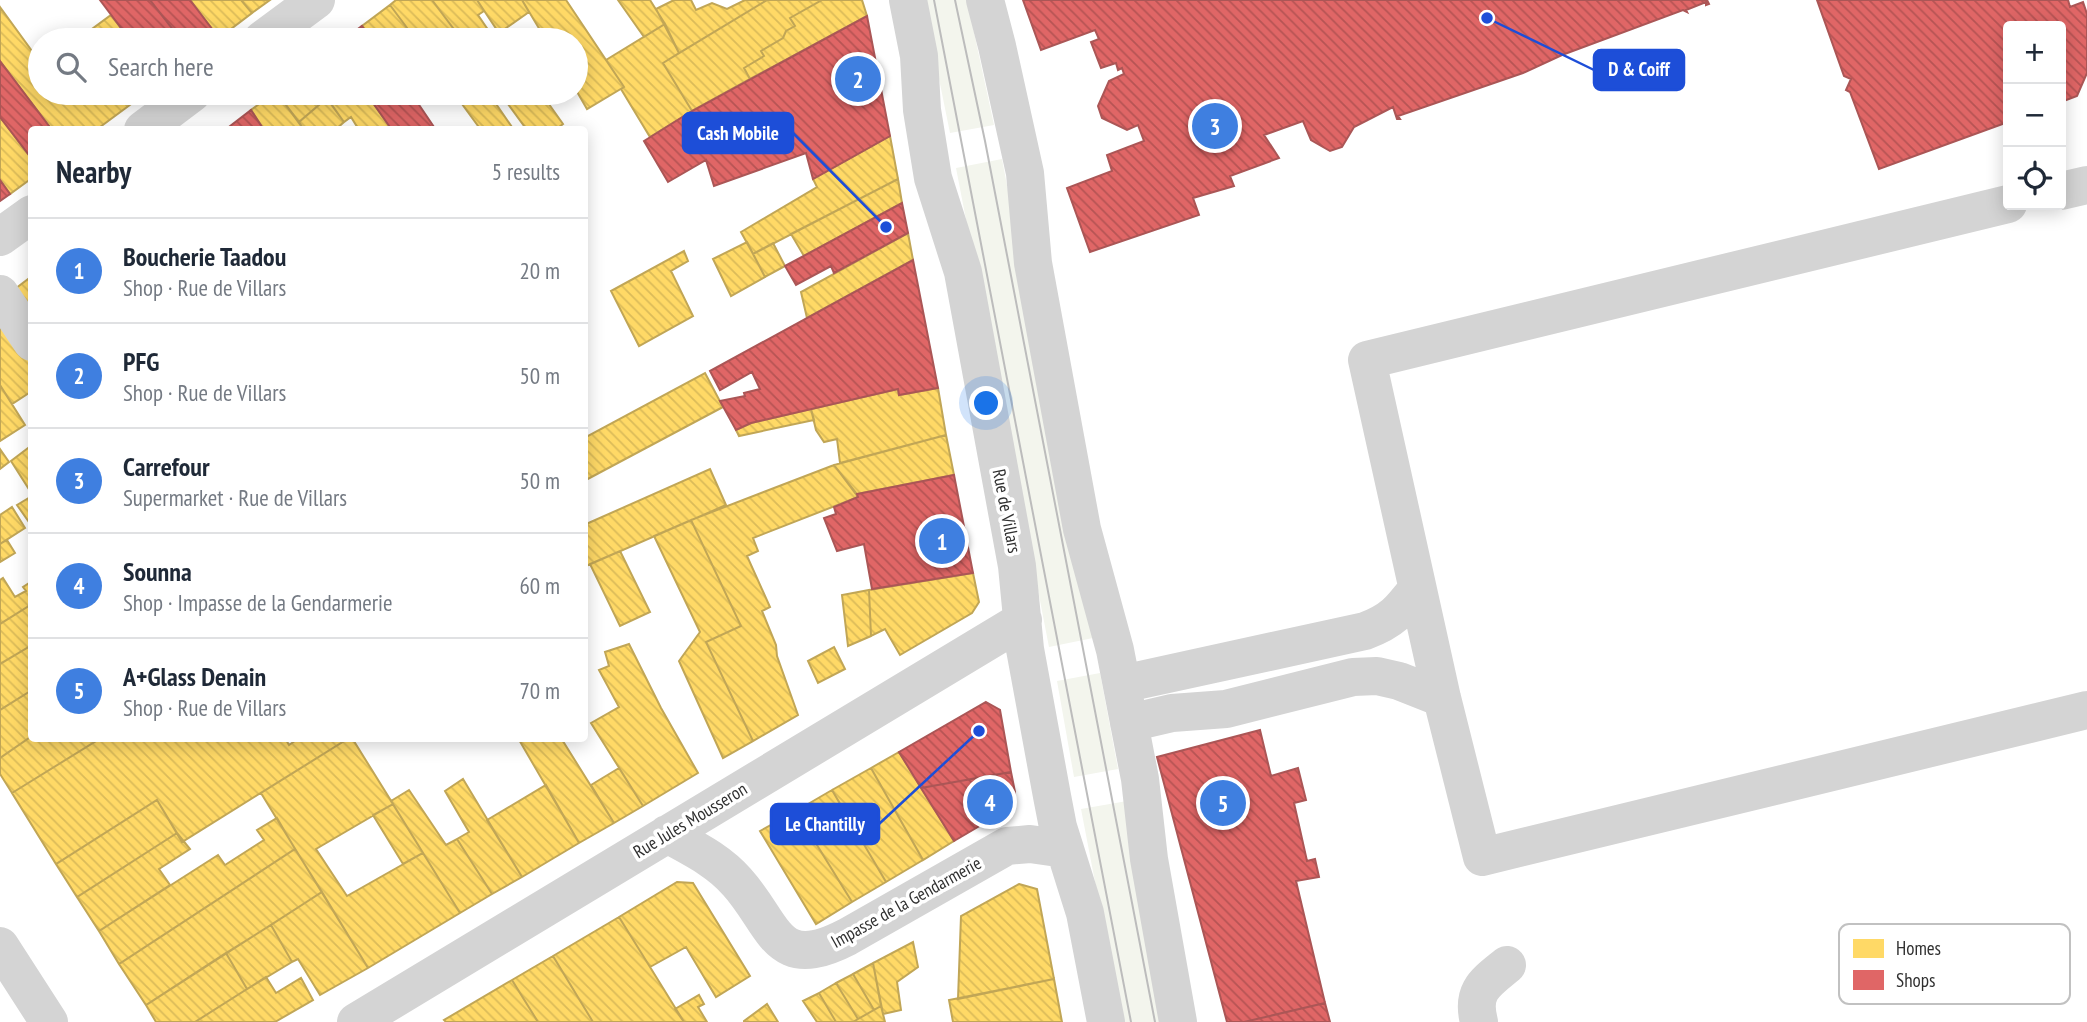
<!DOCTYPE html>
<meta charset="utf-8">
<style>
:root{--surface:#fff;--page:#f6f6f7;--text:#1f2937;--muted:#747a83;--line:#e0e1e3;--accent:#787878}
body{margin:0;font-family:"PT Sans Narrow",sans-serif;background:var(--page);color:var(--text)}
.controls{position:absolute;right:21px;top:21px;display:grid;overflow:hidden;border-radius:7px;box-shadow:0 4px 18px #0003}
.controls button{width:63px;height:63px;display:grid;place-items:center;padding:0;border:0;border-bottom:2px solid var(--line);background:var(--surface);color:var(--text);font:35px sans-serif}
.you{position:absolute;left:987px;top:404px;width:24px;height:24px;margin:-18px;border:5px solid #fff;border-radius:50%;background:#1a73e8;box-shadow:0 0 0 10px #1a73e833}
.badge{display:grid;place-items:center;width:46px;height:46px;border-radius:50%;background:var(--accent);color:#fff;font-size:23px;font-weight:700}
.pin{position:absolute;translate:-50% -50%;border:4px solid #fff;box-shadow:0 2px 7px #0006}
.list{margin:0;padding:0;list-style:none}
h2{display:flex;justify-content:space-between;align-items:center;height:91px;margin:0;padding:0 28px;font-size:30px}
h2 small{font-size:23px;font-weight:400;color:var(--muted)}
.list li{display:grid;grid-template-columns:46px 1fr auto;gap:21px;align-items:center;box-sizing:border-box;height:105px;padding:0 28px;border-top:2px solid var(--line)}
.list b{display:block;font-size:26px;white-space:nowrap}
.list p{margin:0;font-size:23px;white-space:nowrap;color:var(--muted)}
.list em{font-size:23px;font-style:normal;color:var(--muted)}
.icon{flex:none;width:38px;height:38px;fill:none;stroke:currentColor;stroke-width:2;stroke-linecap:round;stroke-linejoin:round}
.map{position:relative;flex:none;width:2087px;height:1022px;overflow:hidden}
.search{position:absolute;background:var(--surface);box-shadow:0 4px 18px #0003;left:28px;top:28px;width:560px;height:77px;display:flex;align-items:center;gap:18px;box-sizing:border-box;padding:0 24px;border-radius:38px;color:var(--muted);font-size:26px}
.panel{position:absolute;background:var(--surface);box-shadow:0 4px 18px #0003;left:28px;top:126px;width:560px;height:616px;border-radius:7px}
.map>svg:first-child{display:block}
.green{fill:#f3f5ed}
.homes{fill:url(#homes-back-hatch);stroke:#c1a656;stroke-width:2}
.shops{fill:url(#shops-back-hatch);stroke:#ab5656;stroke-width:2}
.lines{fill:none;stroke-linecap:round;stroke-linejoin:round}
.minor{stroke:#d4d4d4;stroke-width:38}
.tram{stroke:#bcbcbc;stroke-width:2}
.labels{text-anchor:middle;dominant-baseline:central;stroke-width:7;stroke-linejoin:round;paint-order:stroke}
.street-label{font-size:18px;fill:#303030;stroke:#fff}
.key{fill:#fff;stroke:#c1c1c1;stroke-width:2}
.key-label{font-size:19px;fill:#303030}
.leader{fill:none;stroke:#1d4ed8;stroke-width:2.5}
.callout-dot{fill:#1d4ed8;stroke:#fff;stroke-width:2.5}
.callout{fill:#1d4ed8;stroke:#1d4ed8;stroke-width:2.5}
.callout-label{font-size:19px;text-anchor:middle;font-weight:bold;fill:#fff}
</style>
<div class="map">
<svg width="2087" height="1022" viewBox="0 0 2087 1022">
<defs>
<pattern id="homes-back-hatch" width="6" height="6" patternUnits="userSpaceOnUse" patternTransform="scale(1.75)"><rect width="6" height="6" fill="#ffd966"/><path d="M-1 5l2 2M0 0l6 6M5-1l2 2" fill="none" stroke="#dbbb59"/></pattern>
<pattern id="shops-back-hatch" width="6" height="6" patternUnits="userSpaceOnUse" patternTransform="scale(1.75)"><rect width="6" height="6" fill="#e06666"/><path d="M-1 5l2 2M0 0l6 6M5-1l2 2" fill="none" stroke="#b65454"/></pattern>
</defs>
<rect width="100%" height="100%" fill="#fff"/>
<path class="green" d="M923 0H967L994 125 950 133Z
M1002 159 1093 638 1049 647 956 168Z
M1100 673 1118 769 1074 777 1057 681Z
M1127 801 1168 1022H1122L1081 809Z"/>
<path class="homes" d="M190 0H241L252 13 219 38Z
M241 0H270L252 13Z
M396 0H432L462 40H416L390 5Z
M432 0H477L484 11 478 15 495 40H462Z
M477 0H522L529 12 499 33Z
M522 0H566L624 87 587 109 576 90V40H546Z
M618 0H650L665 24 644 37Z
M674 0H691L696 10 712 3 727 9 745 0H767L679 53 656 9Z
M767 0H822L790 18 795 26 786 31 783 38 761 51 764 56 744 68 750 79 692 111 663 63Z
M822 0H862L867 16 750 79 744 68 764 56 761 51 783 38 786 31 795 26 790 18Z
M390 5 416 40H373L362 26Z
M0 7 40 62V93H146L96 130H52L0 61Z
M111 15 130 40H77Z
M665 24 679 53 663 63 692 111 650 137 621 89 624 87 606 60Z
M274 93H277L304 130H264L251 110Z
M277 93H323L327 98 299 122Z
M323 93H366L392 130H359L351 117 344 122Z
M411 93H430L417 101Z
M454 93H500L492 98 514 130H481Z
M500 93H541L563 124 555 130H527Z
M327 98 344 122 335 130H304L299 122Z
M0 117 32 159V178L10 194 0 180Z
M890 136 898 179 753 254 741 232 817 187 813 179Z
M898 179 902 203 804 256 791 234Z
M908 233 913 260 807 318 801 292Z
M747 242 765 277 731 296 713 259Z
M773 243 785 266 765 277 753 254Z
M684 251 688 261 671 271 693 316 639 346 611 291Z
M32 276V323L11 292Z
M0 314 32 358V391L12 404 0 385Z
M705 373 723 407 584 481V438Z
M0 385 25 425 0 441Z
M938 388 946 435 840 463 837 439 824 442 816 430 811 409 898 389 899 395Z
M811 409 814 420 739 436 736 430 751 423Z
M946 435 954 475 857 494 834 465Z
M32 445V494L11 461Z
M0 449 9 462 0 469Z
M834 465 858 497 753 538 758 551 747 556 770 607 762 611 776 645 777 656 798 715 753 741 706 642 741 626 691 520Z
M710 469 726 505 584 567V525Z
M32 496V524L31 525 17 505Z
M12 507 25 528 0 544V515Z
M691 520 741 626 706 642 753 741 723 758 679 661 700 632 654 536Z
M7 540 15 553 0 562V544Z
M620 551 650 612 620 626 590 564Z
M973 573 979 602 972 613 900 655 885 629 871 636 869 590Z
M3 578 15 597 26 591 23 587 32 581V604L0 624V580Z
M869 590 871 636 848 646 842 595Z
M32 604V645L0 664V624Z
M629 644 661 708 698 773 643 806 591 723 619 707 599 670 609 666 605 652Z
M32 645V690L0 710V664Z
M834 647 845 669 818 683 808 661Z
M32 690V736L0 758V710Z
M32 736V738H101L12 793 0 774V758Z
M101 738H285L289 745 299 738H349L182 842 157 800 56 864 12 793Z
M349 738H352L393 804 316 849 347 896 423 853 460 913 368 968 261 793Z
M518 738H561L614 823 579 843Z
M899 752 954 841 923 860 871 768Z
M619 768 643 806 614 823 591 785Z
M871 768 923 860 886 882 832 790Z
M463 779 522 877 492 894 457 839 469 832 445 791Z
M546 785 579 843 522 877 487 820Z
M409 790 446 845 457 839 492 894 460 913 391 801Z
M832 790 886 882 852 902 796 811Z
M157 800 177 833 77 897 56 864Z
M393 804 423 853 403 864 373 815Z
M796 811 852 902 816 924 760 831Z
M277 818 295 849 119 964 99 931 218 855 225 865 264 840 257 830Z
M177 833 190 849 159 869 170 885 99 931 77 897Z
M295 849 322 892 146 1005 119 964Z
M677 882 693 883 750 976 716 997 686 947 650 967 619 917Z
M1019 884 1037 889 1054 979 958 999 961 916Z
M322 892 368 968 320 995 298 959 292 962 271 925Z
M619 917 650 967 684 1022H593L553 956Z
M271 925 292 962 247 989 226 953Z
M913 942 918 967 897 982 901 1010 883 1014 873 963Z
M226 953 247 989 195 1022H156L146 1005Z
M553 956 593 1022H538L512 980Z
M873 963 881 1006 874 1010 853 974Z
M853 974 874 1010 858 1019 836 983Z
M266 977 276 993 301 978 313 1000 275 1022H195Z
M1054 979 1062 1022H953L949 1000Z
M512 980 538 1022H446L444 1020Z
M836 983 858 1019 853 1022H836L819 993Z
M819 993 836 1022H817L803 1001Z
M699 995 704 1004 698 1007 707 1022H684L675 1009Z
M767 1004 778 1022H744V1021Z
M881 1006 885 1022H853L858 1019Z"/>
<path class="shops" d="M100 0H150L181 40H130Z
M150 0H190L219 38 181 40Z
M1023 0H1707L1709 4 1706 5V2L1686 10 1687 12 1683 10 1562 55 1523 73 1398 116 1400 119H1397L1393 107 1354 127 1342 147 1330 151 1311 140 1303 121 1264 135 1279 158 1230 176 1234 186 1193 198 1199 215 1090 252 1067 188 1112 171 1107 155 1144 141 1138 125 1127 130 1102 118 1098 106 1109 81 1124 74 1122 68 1118 70 1116 63 1101 68 1091 42 1099 39 1095 30 1041 50Z
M1817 0H2068L2070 7 2083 2 2087 14V73L2077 96 2061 102V26H2008V122L1879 169 1850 92 1846 90 1851 79 1844 76Z
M867 16 890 136 813 179 806 153 714 186 706 160 668 182 644 141 692 111Z
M362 26 373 40H343Z
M0 61 52 130H32V159L0 117Z
M366 93H411L436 130H392Z
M251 110 264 130H225Z
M0 180 10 194 0 201Z
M902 203 908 233 834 273 831 266 796 285 785 266Z
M913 260 938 388 899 395 898 389 751 423 736 430 720 401 745 396 744 393 760 389 752 372 720 390 710 371Z
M954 475 973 573 872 589 864 544 837 551 824 518 836 514 834 507 858 497 857 494Z
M986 702 1000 710 1011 772 921 788 899 752Z
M1260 730 1271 776 1298 768 1306 800 1294 803 1307 861 1315 859 1319 877 1296 881 1325 1003 1244 1022H1227L1157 757Z
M1011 772 1015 792 1010 808 954 841 921 788Z
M1325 1003 1330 1022H1244Z"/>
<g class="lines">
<path class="minor" d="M908 0 919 56 922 110 933 178 963 272 1017 566 1025 649 1052 796 1058 827 1085 913 1106 1022
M985 0 997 46 1025 173 1033 263 1082 529 1115 650 1140 779 1149 859 1178 1022
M262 40 316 0
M143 130 192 93
M2061 191 2087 185
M2008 204 1367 360 1442 698 1482 857 2087 710
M0 237 32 214
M0 294 32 342
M1122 684 1365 631C1392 621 1400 611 1417 589
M1129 723 1172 713 1226 709 1353 677 1377 676 1399 681 1442 698
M667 834C692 848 718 860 737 882 776 925 775 974 847 937L1007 846 1030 844 1065 849
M0 946 49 1022
M356 1022 1023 620
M1479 1022C1471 991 1485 983 1507 965"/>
<path class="tram" d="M934 0 1131 1022
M955 0 985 141 1155 1022"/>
</g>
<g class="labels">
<g class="street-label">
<text transform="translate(1007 511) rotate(79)">Rue de Villars</text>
<text transform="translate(690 820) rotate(-31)">Rue Jules Mousseron</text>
<text transform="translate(906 902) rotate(-29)">Impasse de la Gendarmerie</text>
</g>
</g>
<rect x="1839" y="924" width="231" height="80" rx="10" class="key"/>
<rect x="1853" y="939" width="31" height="19" fill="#ffd966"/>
<rect x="1853" y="970" width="31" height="20" fill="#e06666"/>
<g class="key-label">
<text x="1896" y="955">Homes</text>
<text x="1896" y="987">Shops</text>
</g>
<path class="leader" d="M1487 18L1594 70M886 227L793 133M979 731L879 824"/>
<g class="callout-dot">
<circle cx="1487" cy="18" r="7"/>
<circle cx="886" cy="227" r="7"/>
<circle cx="979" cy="731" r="7"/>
</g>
<g class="callout">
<rect x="1594" y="50" width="90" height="40" rx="7"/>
<rect x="683" y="113" width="110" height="40" rx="7"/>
<rect x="771" y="804" width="108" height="40" rx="7"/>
</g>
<g class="callout-label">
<text x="1639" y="76">D &amp; Coiff</text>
<text x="738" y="140">Cash Mobile</text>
<text x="825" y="831">Le Chantilly</text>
</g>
</svg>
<div class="controls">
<button>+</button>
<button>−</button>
<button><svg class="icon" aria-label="locate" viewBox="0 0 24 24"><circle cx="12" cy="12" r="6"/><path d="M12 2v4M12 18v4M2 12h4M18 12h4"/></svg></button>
</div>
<div class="you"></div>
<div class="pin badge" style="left:942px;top:541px;background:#3f7fe0">1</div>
<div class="pin badge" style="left:858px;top:79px;background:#3f7fe0">2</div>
<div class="pin badge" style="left:1215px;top:126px;background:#3f7fe0">3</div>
<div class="pin badge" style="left:990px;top:802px;background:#3f7fe0">4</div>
<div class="pin badge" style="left:1223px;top:803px;background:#3f7fe0">5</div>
<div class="search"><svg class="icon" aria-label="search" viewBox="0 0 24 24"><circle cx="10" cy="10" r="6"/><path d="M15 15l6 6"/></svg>Search here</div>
<section class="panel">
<h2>Nearby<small>5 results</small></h2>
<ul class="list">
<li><span class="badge" style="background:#3f7fe0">1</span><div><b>Boucherie Taadou</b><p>Shop · Rue de Villars</p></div><em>20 m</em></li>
<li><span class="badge" style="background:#3f7fe0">2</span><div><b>PFG</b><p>Shop · Rue de Villars</p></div><em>50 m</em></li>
<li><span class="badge" style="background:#3f7fe0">3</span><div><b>Carrefour</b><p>Supermarket · Rue de Villars</p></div><em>50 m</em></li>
<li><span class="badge" style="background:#3f7fe0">4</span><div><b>Sounna</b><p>Shop · Impasse de la Gendarmerie</p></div><em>60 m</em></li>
<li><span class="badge" style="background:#3f7fe0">5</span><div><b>A+Glass Denain</b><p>Shop · Rue de Villars</p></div><em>70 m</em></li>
</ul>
</section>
</div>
